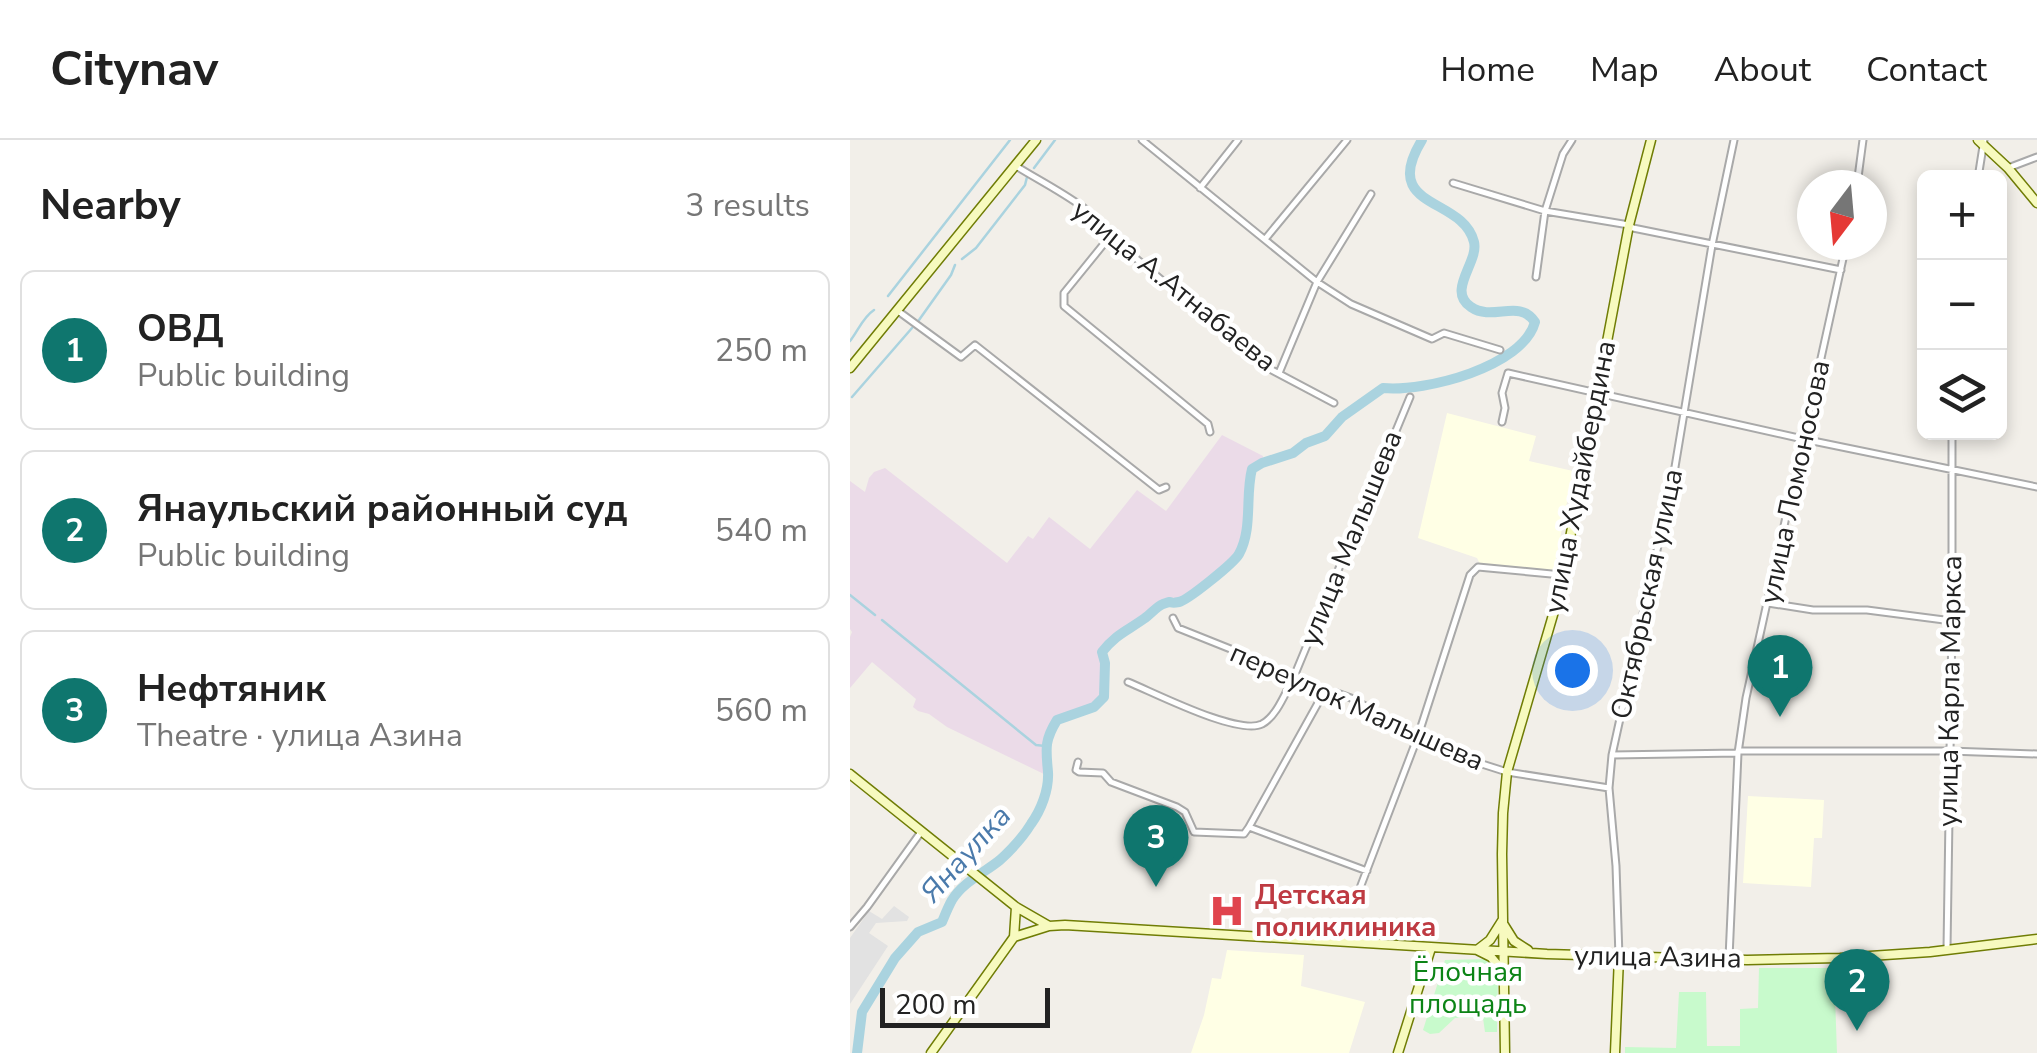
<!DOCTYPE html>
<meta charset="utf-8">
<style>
:root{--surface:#fff;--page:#f2f2f2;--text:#222;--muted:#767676;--line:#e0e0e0;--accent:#0f766e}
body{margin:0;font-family:"Nunito Sans",sans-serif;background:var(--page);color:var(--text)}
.controls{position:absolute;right:30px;top:30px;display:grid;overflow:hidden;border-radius:15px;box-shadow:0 5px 15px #0003}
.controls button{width:90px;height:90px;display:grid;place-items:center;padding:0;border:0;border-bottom:2px solid var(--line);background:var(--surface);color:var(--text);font:50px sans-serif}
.compass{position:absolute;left:947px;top:30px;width:90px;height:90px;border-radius:50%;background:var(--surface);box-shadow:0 5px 15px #0003;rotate:196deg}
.scale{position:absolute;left:30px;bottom:25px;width:170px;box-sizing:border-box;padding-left:10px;border:5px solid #222;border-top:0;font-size:28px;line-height:35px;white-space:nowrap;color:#222;-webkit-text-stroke:8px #fff;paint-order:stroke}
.you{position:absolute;left:722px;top:530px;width:35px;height:35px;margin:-25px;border:8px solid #fff;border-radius:50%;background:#1a73e8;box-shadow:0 0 0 15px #1a73e833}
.badge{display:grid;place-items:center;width:65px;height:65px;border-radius:50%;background:var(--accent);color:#fff;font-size:32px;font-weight:700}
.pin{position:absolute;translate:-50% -82px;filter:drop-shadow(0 2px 5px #0008)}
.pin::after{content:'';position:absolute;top:52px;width:35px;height:30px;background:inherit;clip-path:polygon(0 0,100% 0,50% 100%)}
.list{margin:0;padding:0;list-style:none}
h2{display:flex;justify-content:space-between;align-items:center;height:130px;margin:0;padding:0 40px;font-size:42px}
h2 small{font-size:32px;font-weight:400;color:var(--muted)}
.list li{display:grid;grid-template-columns:65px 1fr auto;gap:30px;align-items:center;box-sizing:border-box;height:160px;margin:0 20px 20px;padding:0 20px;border:2px solid var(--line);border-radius:15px}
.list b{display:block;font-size:38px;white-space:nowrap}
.list p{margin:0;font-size:32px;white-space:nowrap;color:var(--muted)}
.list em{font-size:32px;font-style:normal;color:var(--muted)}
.icon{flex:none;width:55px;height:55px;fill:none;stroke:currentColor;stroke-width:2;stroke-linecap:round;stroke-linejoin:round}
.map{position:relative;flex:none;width:1187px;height:913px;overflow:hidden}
header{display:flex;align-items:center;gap:60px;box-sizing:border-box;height:140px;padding:0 50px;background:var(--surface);border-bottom:2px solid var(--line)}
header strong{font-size:48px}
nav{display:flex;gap:55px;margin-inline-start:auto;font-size:35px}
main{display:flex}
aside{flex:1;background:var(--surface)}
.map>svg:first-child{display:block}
.industrial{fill:#ebdbe8}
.education{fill:#ffffe5}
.park{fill:#c8facc}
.parking{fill:#e2e2e2}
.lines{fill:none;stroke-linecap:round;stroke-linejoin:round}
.stream{stroke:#aad3df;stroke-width:2.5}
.river{stroke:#aad3df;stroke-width:10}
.street-casing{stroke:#a9a9a9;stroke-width:9}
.secondary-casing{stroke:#707d05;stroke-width:11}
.street{stroke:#fff;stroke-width:5}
.secondary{stroke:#f7fabf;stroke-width:8}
.labels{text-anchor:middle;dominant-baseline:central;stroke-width:9;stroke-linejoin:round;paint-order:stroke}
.street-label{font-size:28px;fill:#222;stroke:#fff}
.health-label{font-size:28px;font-weight:bold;fill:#be3a42;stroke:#fff;text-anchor:start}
.park-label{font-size:28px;fill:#0c8416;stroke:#fff}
.water-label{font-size:30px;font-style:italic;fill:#4a7aab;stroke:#fff}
</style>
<header>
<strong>Citynav</strong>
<nav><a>Home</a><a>Map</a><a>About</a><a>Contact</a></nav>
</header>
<main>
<aside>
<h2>Nearby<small>3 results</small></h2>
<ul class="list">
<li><span class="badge">1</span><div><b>ОВД</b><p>Public building</p></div><em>250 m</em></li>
<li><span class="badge">2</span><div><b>Янаульский районный суд</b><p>Public building</p></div><em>540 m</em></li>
<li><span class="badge">3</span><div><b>Нефтяник</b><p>Theatre · улица Азина</p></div><em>560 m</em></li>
</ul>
</aside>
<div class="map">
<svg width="1187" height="913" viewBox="0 0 1187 913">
<rect width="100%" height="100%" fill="#f2efe9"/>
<path class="industrial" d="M372 295 413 316 412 323 402 329 399 341 397 379 391 412 371 432 331 462 309 466 291 481 270 492 262 499 252 512 255 523 254 557 244 567 207 580 195 606 198 636 97 587 79 574 68 571 63 567 66 559 22 522 0 548V497L2 492 0 489V341L15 352 19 338 24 332 35 328 157 423 178 396 183 399 199 377 240 409 287 350 316 371Z"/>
<path class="education" d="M597 273 686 296 679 321 723 331 703 435 630 424 627 418 568 398Z
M898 656 974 660 972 698H964L961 747 893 743Z
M377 810 454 815 451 846 515 862 499 913H341L354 875 362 838 371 839Z"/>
<path class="park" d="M637 819 648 837 647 892H635L633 878H605L589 893 580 894 573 890 595 820Z
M909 828H984L987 913H775V907L826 908 829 852H856L857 906H890V869L908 868Z"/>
<path class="parking" d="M44 766 59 777 57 781 26 783 19 793 38 806 0 864V798L19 771 32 779Z"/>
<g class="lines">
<path class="stream" d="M184 28 205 0
M112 119 126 108 175 45 177 37
M38 156 160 0
M69 180 101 135 105 125
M0 201C8 191 13 177 24 170
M2 257 62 188
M0 455 25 475
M32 480 186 605 195 606"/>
<path class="river" d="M7 913 12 872 45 818 68 792 92 782C95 775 98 767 102 760 113 742 134 733 150 720 161 710 173 697 181 684 191 670 199 650 198 632 196 609 194 601 207 580L244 567 254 557 255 523 252 512C266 494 277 491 295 478 301 474 306 467 313 464 327 459 315 465 329 462 338 460 384 423 389 414 403 389 395 355 402 329L412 323 443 313 456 303 475 296 492 277 533 248C575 252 673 227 685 182 669 158 643 182 621 167 596 151 629 122 624 102 613 56 529 70 572 0"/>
<defs>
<path id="street" d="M292 0 467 142 501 164 582 199 594 193 650 210
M166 26C196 45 248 69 264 100L414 226 484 263
M1158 28 1187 17
M1128 38 1134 0
M603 43 695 71 779 85 783 88 991 130
M1007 45 1013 0
M350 48 388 0
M261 95 214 153V166L358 284 360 292
M416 98 497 0
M686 137 695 71 713 14 722 0
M48 171 111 217 125 205 309 350 316 347
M429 233 467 142 521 54
M652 282 655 268 652 253 658 233 953 299 1187 347
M918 463 963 470H1017L1102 481
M323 478 328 488 383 510 473 554 487 553 501 558 568 596 632 624 657 632 759 648
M278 542C303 552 388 596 412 584 427 576 435 553 443 539L560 257
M888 611H1099L1187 614
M762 615 888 613
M228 622 226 630 229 632 253 633 261 642 327 667 335 672 344 692 394 694 399 687 517 731
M399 687 473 554
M505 761 568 596 620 435 628 427 712 435
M0 787 17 767 71 692
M1097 809 1102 481V292
M769 817 766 726 759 648 762 615 824 333 862 105 884 0
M879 818 888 613 896 558 996 105"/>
<path id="secondary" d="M1128 0 1158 28 1187 63
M0 228 186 0
M0 634 166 767 199 786 215 785 697 814 897 820 990 818 1080 812 1187 799
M654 785 664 801 678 810
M164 797 166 767
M651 829 641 817 627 810 640 800 652 781
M81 913 164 797 199 786
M548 913 581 808
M655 913 652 714 653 673 657 632 710 451 779 85 801 0
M765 913 769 817"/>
</defs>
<use href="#street" class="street-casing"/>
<use href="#secondary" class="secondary-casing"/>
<use href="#street" class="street"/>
<use href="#secondary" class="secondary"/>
</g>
<defs>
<symbol id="hospital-bare" viewBox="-9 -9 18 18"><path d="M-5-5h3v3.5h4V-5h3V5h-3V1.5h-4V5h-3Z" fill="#e0444e" stroke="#fff" stroke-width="2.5" paint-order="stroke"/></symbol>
</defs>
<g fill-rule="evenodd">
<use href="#hospital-bare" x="352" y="746" width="50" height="50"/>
</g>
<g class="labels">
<g class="street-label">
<text transform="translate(324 146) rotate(39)">улица А.Атнабаева</text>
<text transform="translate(730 337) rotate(-79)">улица Худайбердина</text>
<text transform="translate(945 342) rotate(-78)">улица Ломоносова</text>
<text transform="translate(501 398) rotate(-68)">улица Малышева</text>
<text transform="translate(797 454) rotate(-78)">Октябрьская улица</text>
<text transform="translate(1100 551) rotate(-89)">улица Карла Маркса</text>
<text transform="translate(507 567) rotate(24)">переулок Малышева</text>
<text transform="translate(808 817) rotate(1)">улица Азина</text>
</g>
<g class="health-label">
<text x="405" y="755">Детская<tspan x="405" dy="32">поликлиника</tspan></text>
</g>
<g class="park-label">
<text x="618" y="832">Ёлочная<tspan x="618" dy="32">площадь</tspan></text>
</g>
<g class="water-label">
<text transform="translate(116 714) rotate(-48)">Янаулка</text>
</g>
</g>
</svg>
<div class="controls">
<button>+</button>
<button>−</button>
<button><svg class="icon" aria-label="layers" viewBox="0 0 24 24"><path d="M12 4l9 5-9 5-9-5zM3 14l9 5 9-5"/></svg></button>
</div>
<svg class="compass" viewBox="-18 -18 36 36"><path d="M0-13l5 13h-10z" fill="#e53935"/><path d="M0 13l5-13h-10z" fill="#767676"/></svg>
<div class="scale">200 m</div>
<div class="you"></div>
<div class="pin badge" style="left:930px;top:577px">1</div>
<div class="pin badge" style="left:1007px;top:891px">2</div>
<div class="pin badge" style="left:306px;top:747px">3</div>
</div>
</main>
